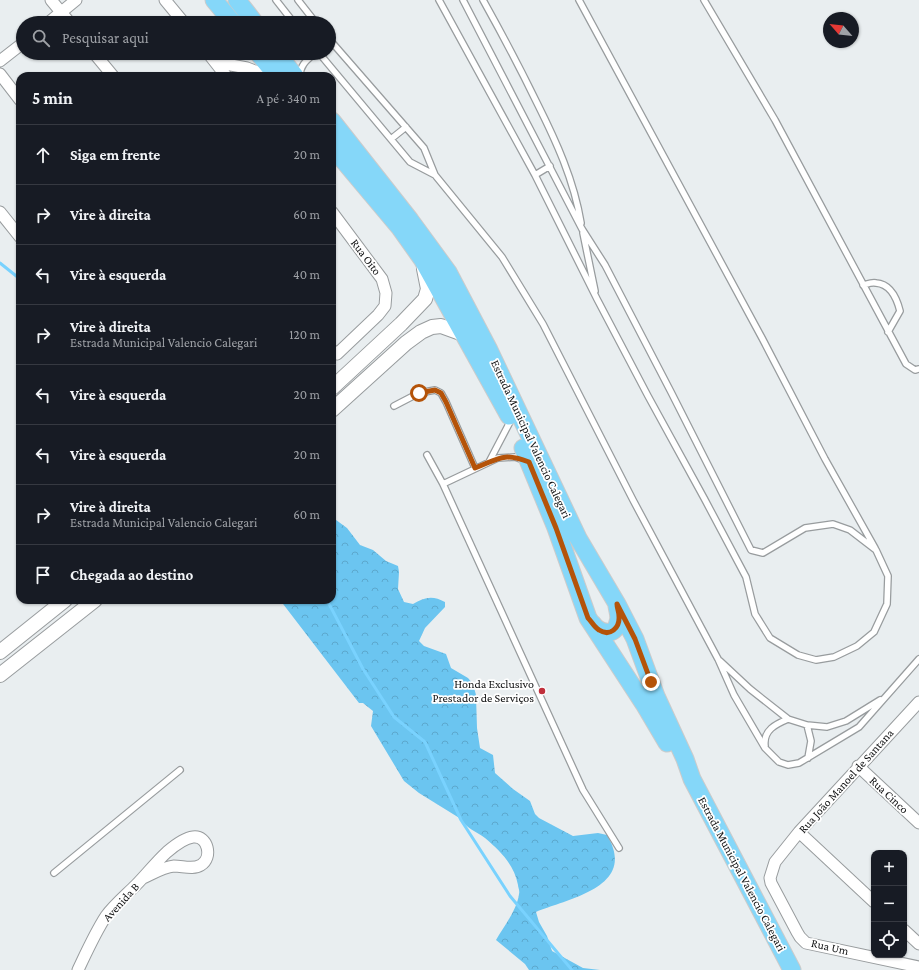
<!DOCTYPE html>
<html lang="pt">
<meta charset="utf-8">
<style>
:root{--surface:#171b24;--page:#20242c;--text:#f1f3f6;--muted:#9ea1a6;--line:#363941}
body{margin:0;font-family:"Crimson Pro",serif;background:var(--page);color:var(--text)}
.controls{position:absolute;right:12px;bottom:12px;display:grid;overflow:hidden;border-radius:8px;box-shadow:0 1px 3px #0004}
.controls button{width:36px;height:36px;display:grid;place-items:center;padding:0;border:0;border-bottom:1px solid var(--line);background:var(--surface);color:var(--text);font:20px sans-serif}
.compass{position:absolute;left:823px;top:12px;width:36px;height:36px;border-radius:50%;background:var(--surface);box-shadow:0 1px 3px #0004;rotate:298deg}
.stop{position:absolute;width:12px;height:12px;margin:-9px;border:3px solid #b45309;border-radius:50%;background:#fff}
.stop.end{background:#b45309;border-color:#fff;box-shadow:0 1px 4px #0008}
.list{margin:0;padding:0;list-style:none}
h2{display:flex;justify-content:space-between;align-items:center;height:52px;margin:0;padding:0 16px;font-size:17px}
h2 small{font-size:13px;font-weight:400;color:var(--muted)}
.list li{display:grid;grid-template-columns:26px 1fr auto;gap:12px;align-items:center;box-sizing:border-box;height:60px;padding:0 16px;border-top:1px solid var(--line)}
.list b{display:block;font-size:15px;white-space:nowrap}
.list p{margin:0;font-size:13px;white-space:nowrap;color:var(--muted)}
.list em{font-size:13px;font-style:normal;color:var(--muted)}
.icon{flex:none;width:22px;height:22px;fill:none;stroke:currentColor;stroke-width:2;stroke-linecap:round;stroke-linejoin:round}
.map{position:relative;flex:none;width:919px;height:970px;overflow:hidden}
.search{position:absolute;background:var(--surface);box-shadow:0 1px 3px #0004;left:16px;top:16px;width:320px;height:44px;display:flex;align-items:center;gap:10px;box-sizing:border-box;padding:0 14px;border-radius:22px;color:var(--muted);font-size:15px}
.panel{position:absolute;background:var(--surface);box-shadow:0 1px 3px #0004;left:16px;top:72px;width:320px;height:532px;border-radius:12px}
.map>svg:first-child{display:block}
.forest{fill:url(#forest-crowns)}
.lines{fill:none;stroke-linecap:round;stroke-linejoin:round}
.stream{stroke:#79d2fe;stroke-width:3}
.service-casing{stroke:#989c9e;stroke-width:8}
.minor-casing{stroke:#989c9e;stroke-width:13}
.tertiary-casing{stroke:#989c9e;stroke-width:16}
.primary-casing{stroke:#cbcbcb;stroke-width:19}
.service{stroke:#fff;stroke-width:5.5}
.minor{stroke:#fff;stroke-width:11}
.tertiary{stroke:#fff;stroke-width:14}
.primary{stroke:#85d7f9;stroke-width:17}
.route{stroke:#b45309;stroke-width:5}
.poi-dot{fill:#c02f3b;stroke:#fff;stroke-width:1.5}
.labels{text-anchor:middle;dominant-baseline:central;stroke-width:3.5;stroke-linejoin:round;paint-order:stroke}
.street-label{font-size:12px;fill:#121314;stroke:#fff}
.poi-label{font-size:12px;fill:#121314;stroke:#fff;text-anchor:end}
</style>
<div class="map">
<svg width="919" height="970" viewBox="0 0 919 970">
<defs>
<pattern id="forest-crowns" width="20" height="18" patternUnits="userSpaceOnUse"><rect width="20" height="18" fill="#6bc5f0"/><path d="M2 6a3 3 0 1 1 6 0M12 15a3 3 0 1 1 6 0" fill="none" stroke="#5ca8cd"/></pattern>
</defs>
<rect width="100%" height="100%" fill="#e9eef0"/>
<path class="forest" d="M332 517 347 528 360 545 373 550 386 561 398 566 399 572 398 589 404 602 413 604C424 597 433 595 445 602V607L425 628 419 641 424 646 446 654 451 668 468 678 473 684 476 695 477 728 480 748 493 755 495 773 513 789 530 801 535 814 539 818 573 836 598 833 607 835C638 887 570 898 536 912L539 922 547 936 552 951 583 968 600 970H529L525 964 496 940C504 926 517 910 519 894 520 891 518 887 518 885 514 864 500 851 485 838 477 832 466 828 461 819L419 793 404 781 371 726 373 711 363 703H359L280 600H332Z"/>
<g class="lines">
<path class="stream" d="M0 263 20 279
M327 600 363 669 394 717 425 742 461 820 510 896 572 970"/>
<defs>
<path id="service" d="M276 0 294 23
M298 0 316 23
M439 0 535 175 597 299 648 396 704 498 746 577 755 614 770 638 798 655 816 660 834 657 857 646 874 632 887 604 888 576 876 550 850 530 833 524 805 528 763 553 751 550 671 392 605 265 582 229 463 0
M483 0C502 34 520 68 537 103 556 141 574 180 581 223
M579 0 762 338 825 459 875 548
M704 0 775 120 906 364 915 370 919 369
M329 39 424 148 435 175 502 257 543 324 633 500 718 659 734 695 765 748 779 762 788 765 799 763 859 727 919 659
M319 53 410 162 435 175
M300 76C300 65 307 60 315 53
M391 139 406 127
M535 175 550 166
M583 233 595 291
M863 285C867 284 872 282 876 283 891 284 897 299 900 311L888 332
M394 406 419 393 435 390 441 393 446 402 475 468
M427 455 443 484 583 790 619 848
M489 462 511 420
M443 484 498 458 515 457 523 460
M720 661 750 689 788 719 807 725 827 727 846 721 880 700
M807 725 811 741 808 758
M765 746C763 730 776 724 788 719
M54 873 180 770"/>
<path id="minor" d="M51 0 70 23
M165 0 184 23
M48 23 76 0
M94 53 113 76
M208 53 226 76
M0 61 23 43
M215 62 247 68 268 76
M215 62 231 53
M0 74 20 100
M0 212 20 237
M332 212 382 279 386 293 385 306 378 315 337 354 332 350
M919 702 799 832 775 862 770 878 771 883 797 932 800 937 806 943 919 967
M858 766 919 823
M799 832 874 902
M904 930 919 944
M78 970C87 951 95 933 106 916 114 905 126 895 136 885 146 875 156 862 167 852 174 846 184 838 193 837 208 835 213 858 201 865 193 870 183 866 174 866 163 867 152 874 143 878"/>
<path id="tertiary" d="M332 388 401 324 425 299 428 289 424 269
M332 410 406 343 421 332 432 327 441 326 463 334
M0 652 65 600
M0 675 95 600"/>
<path id="primary" d="M214 0 233 23
M237 0 255 23
M258 53 277 76
M277 53 295 76
M332 121 410 220 448 272 489 350 578 538 617 604 635 639 656 696 685 759 692 779 792 970
M332 147 400 228 422 259 509 416
M523 448 556 528 588 618 644 704 667 743
M592 623C599 633 615 638 618 622 620 617 618 612 617 606"/>
</defs>
<use href="#service" class="service-casing"/>
<use href="#minor" class="minor-casing"/>
<use href="#tertiary" class="tertiary-casing"/>
<use href="#primary" class="primary-casing"/>
<use href="#service" class="service"/>
<use href="#minor" class="minor"/>
<use href="#tertiary" class="tertiary"/>
<use href="#primary" class="primary"/>
</g>
<g class="lines">
<path class="route" d="M419 393 435 390 441 393 446 402 475 468C499 459 502 452 529 462L556 528 588 618C592 622 594 627 599 630 610 637 620 628 619 616 619 612 617 608 617 604L635 639 651 682"/>
</g>
<circle class="poi-dot" cx="542" cy="691" r="4"/>
<g class="labels">
<g class="street-label">
<text transform="translate(366 257) rotate(53)">Rua Oito</text>
<text transform="translate(531 439) rotate(65)">Estrada Municipal Valencio Calegari</text>
<text transform="translate(846 781) rotate(-48)">Rua João Manoel de Santana</text>
<text transform="translate(889 795) rotate(43)">Rua Cinco</text>
<text transform="translate(742 874) rotate(62)">Estrada Municipal Valencio Calegari</text>
<text transform="translate(121 902) rotate(-48)">Avenida B</text>
<text transform="translate(830 947) rotate(13)">Rua Um</text>
</g>
<g class="poi-label">
<text x="534" y="684">Honda Exclusivo<tspan x="534" dy="14">Prestador de Serviços</tspan></text>
</g>
</g>
</svg>
<div class="controls">
<button>+</button>
<button>−</button>
<button><svg class="icon" aria-label="locate" viewBox="0 0 24 24"><circle cx="12" cy="12" r="6"/><path d="M12 2v4M12 18v4M2 12h4M18 12h4"/></svg></button>
</div>
<svg class="compass" viewBox="-18 -18 36 36"><path d="M0-13l5 13h-10z" fill="#e53935"/><path d="M0 13l5-13h-10z" fill="#9ea1a6"/></svg>
<div class="stop" style="left:419px;top:393px"></div>
<div class="stop end" style="left:651px;top:682px"></div>
<div class="search"><svg class="icon" aria-label="search" viewBox="0 0 24 24"><circle cx="10" cy="10" r="6"/><path d="M15 15l6 6"/></svg>Pesquisar aqui</div>
<section class="panel">
<h2>5 min<small>A pé · 340 m</small></h2>
<ul class="list">
<li><svg class="icon" aria-label="ahead" viewBox="0 0 24 24"><path d="M12 20V5M6 11l6-6 6 6"/></svg><div><b>Siga em frente</b></div><em>20 m</em></li>
<li><svg class="icon" aria-label="right" viewBox="0 0 24 24"><path d="M7 20v-9h11M14 6l5 5-5 5"/></svg><div><b>Vire à direita</b></div><em>60 m</em></li>
<li><svg class="icon" aria-label="left" viewBox="0 0 24 24"><path d="M17 20v-9H6M10 6l-5 5 5 5"/></svg><div><b>Vire à esquerda</b></div><em>40 m</em></li>
<li><svg class="icon" aria-label="right" viewBox="0 0 24 24"><path d="M7 20v-9h11M14 6l5 5-5 5"/></svg><div><b>Vire à direita</b><p>Estrada Municipal Valencio Calegari</p></div><em>120 m</em></li>
<li><svg class="icon" aria-label="left" viewBox="0 0 24 24"><path d="M17 20v-9H6M10 6l-5 5 5 5"/></svg><div><b>Vire à esquerda</b></div><em>20 m</em></li>
<li><svg class="icon" aria-label="left" viewBox="0 0 24 24"><path d="M17 20v-9H6M10 6l-5 5 5 5"/></svg><div><b>Vire à esquerda</b></div><em>20 m</em></li>
<li><svg class="icon" aria-label="right" viewBox="0 0 24 24"><path d="M7 20v-9h11M14 6l5 5-5 5"/></svg><div><b>Vire à direita</b><p>Estrada Municipal Valencio Calegari</p></div><em>60 m</em></li>
<li><svg class="icon" aria-label="arrive" viewBox="0 0 24 24"><path d="M6 21V4h12l-3 4 3 4H6"/></svg><div><b>Chegada ao destino</b></div></li>
</ul>
</section>
</div>
